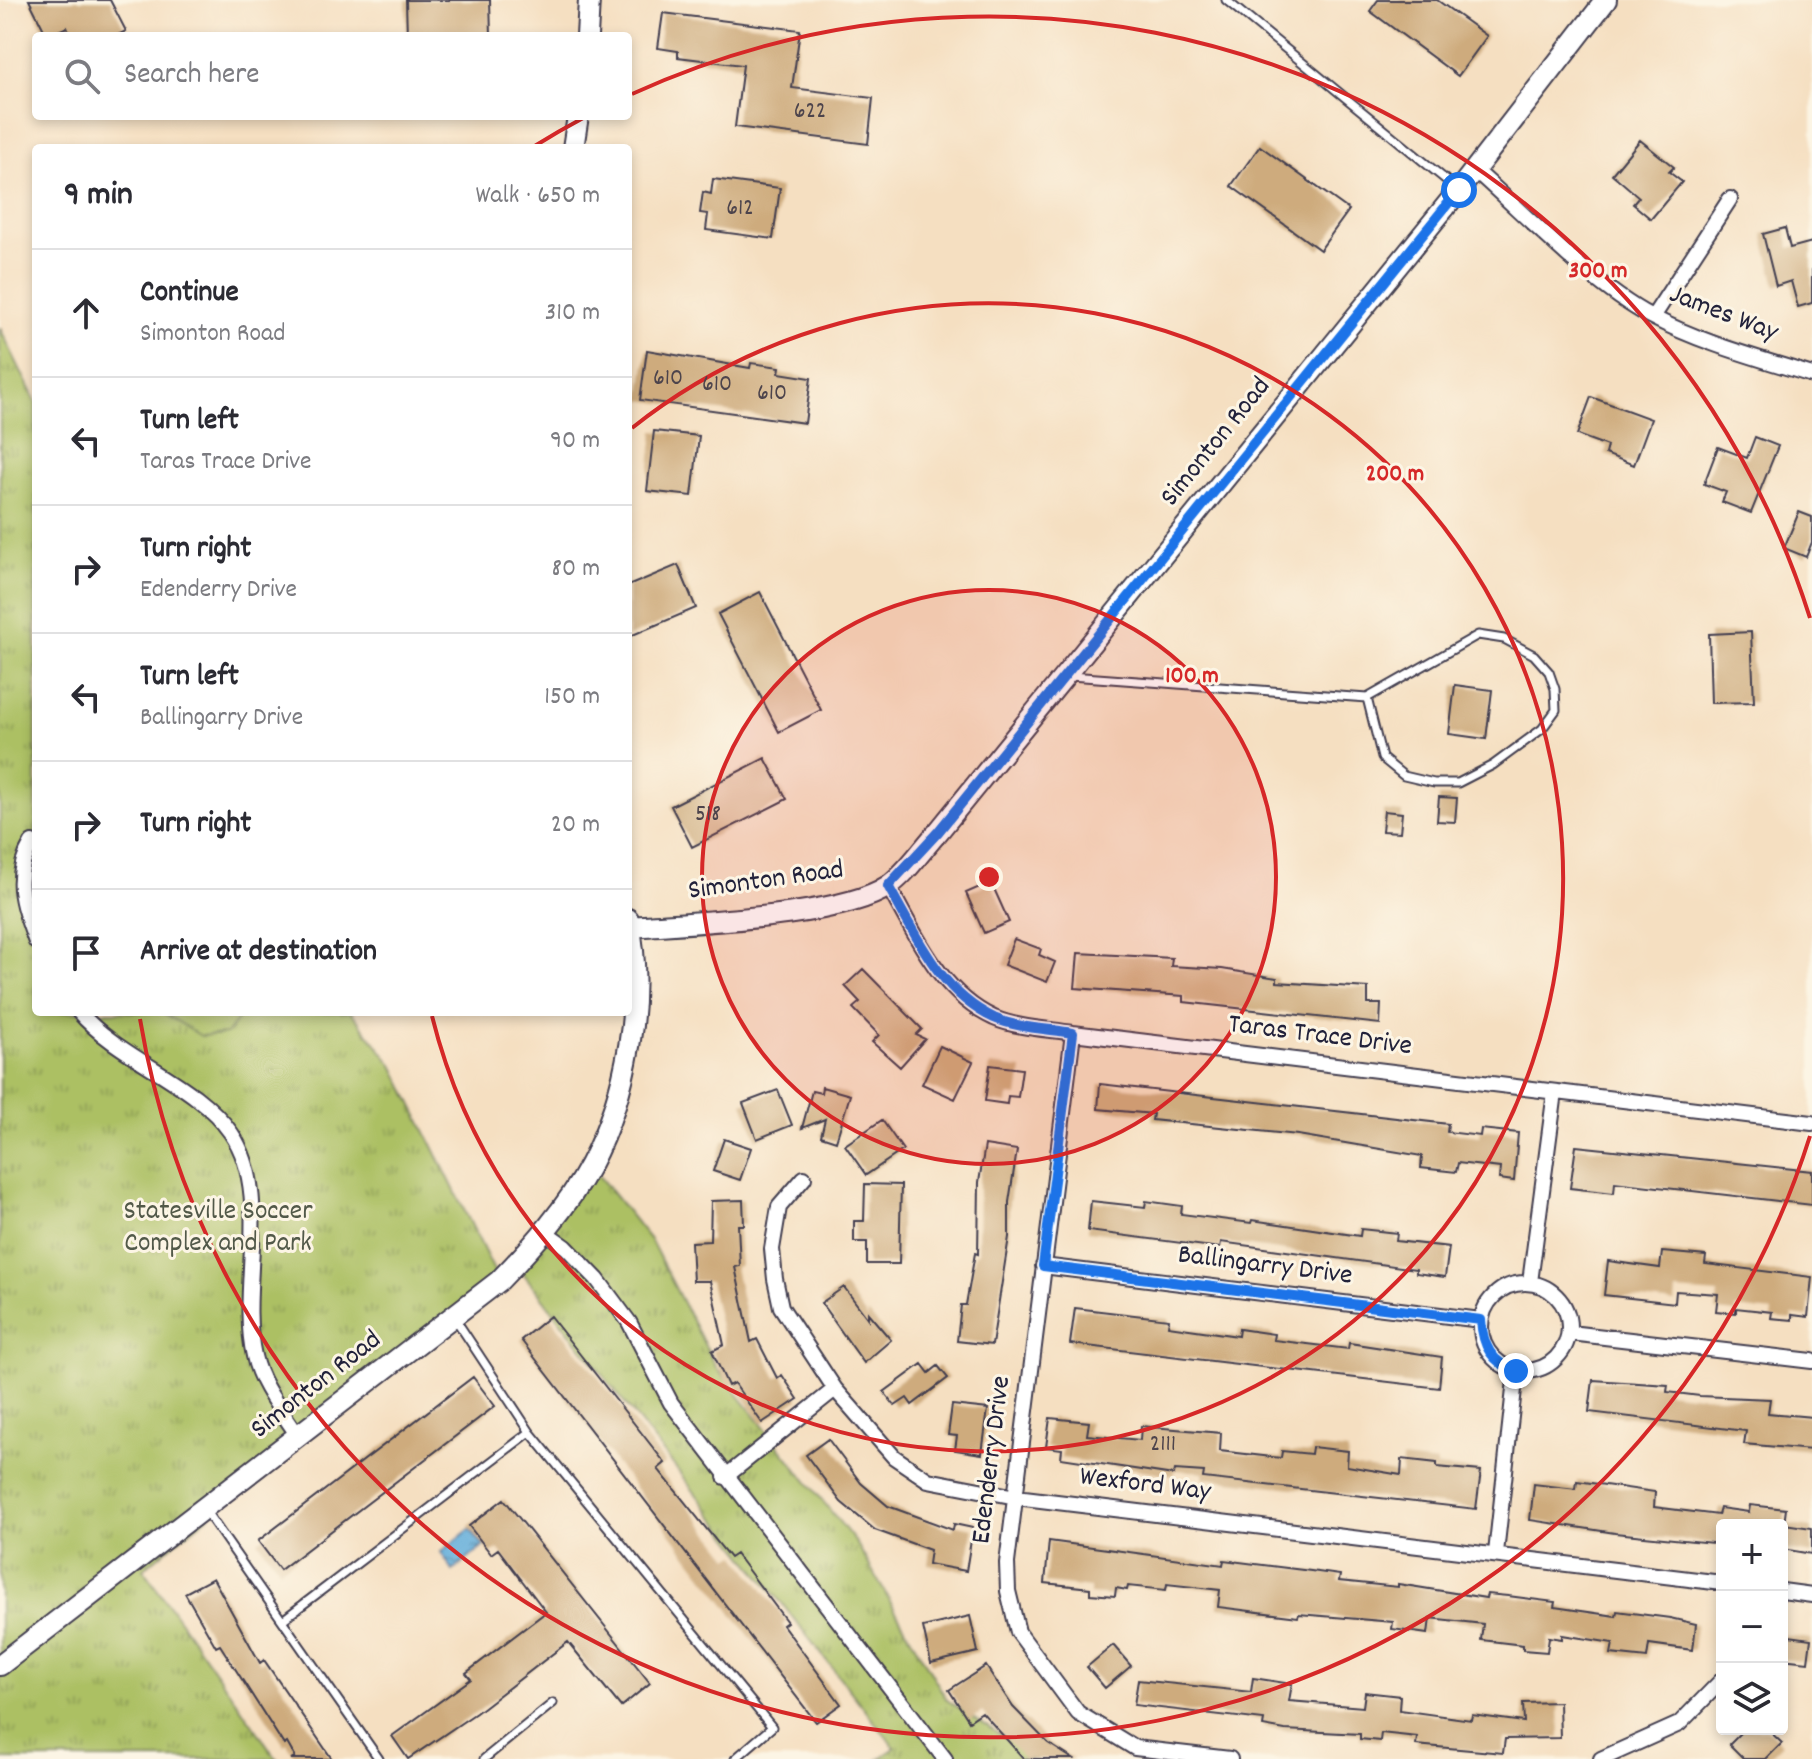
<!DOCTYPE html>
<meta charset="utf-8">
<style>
:root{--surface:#fff;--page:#f2f2f3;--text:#2b2b33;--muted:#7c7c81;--line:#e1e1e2}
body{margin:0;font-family:Dekko,sans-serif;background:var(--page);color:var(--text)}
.controls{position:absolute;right:24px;bottom:24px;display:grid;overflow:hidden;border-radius:8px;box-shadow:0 4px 12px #0003}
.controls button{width:72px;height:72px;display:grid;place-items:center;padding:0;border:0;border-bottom:2px solid var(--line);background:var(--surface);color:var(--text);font:40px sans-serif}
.stop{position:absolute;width:24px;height:24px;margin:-18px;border:6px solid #1a73e8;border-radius:50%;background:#fff}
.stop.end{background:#1a73e8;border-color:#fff;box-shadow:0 2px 8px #0008}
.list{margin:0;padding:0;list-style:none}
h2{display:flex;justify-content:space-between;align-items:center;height:104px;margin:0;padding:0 32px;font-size:34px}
h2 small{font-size:26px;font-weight:400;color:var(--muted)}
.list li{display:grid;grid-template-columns:52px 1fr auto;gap:24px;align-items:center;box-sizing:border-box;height:128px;padding:0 32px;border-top:2px solid var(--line)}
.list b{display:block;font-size:30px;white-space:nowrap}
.list p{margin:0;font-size:26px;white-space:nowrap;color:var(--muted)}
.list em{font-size:26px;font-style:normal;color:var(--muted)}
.icon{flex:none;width:44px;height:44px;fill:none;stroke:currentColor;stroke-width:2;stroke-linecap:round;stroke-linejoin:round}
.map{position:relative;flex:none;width:1812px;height:1759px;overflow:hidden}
.search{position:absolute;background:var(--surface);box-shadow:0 4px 12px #0003;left:32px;top:32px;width:600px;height:88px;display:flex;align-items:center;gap:20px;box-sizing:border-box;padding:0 28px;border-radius:8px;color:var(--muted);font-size:30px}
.panel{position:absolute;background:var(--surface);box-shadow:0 4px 12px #0003;left:32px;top:144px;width:600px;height:872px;border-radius:8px}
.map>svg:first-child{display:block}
.park{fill:url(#park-tufts);stroke:#677150;stroke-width:2}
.pitch{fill:#acc064;stroke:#677150;stroke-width:2}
.water{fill:url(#water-ripples);stroke:#42688b;stroke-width:2}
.building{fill:#ceab7d}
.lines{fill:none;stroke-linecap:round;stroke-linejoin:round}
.lane-casing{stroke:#423e4f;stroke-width:11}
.street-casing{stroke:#423e4f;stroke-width:18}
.secondary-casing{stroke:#423e4f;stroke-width:24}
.lane{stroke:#fff;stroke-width:7}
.street{stroke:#fff;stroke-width:14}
.secondary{stroke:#fff;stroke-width:20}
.route{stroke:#1a73e8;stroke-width:10}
.ring{fill:none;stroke:#d62828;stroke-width:4}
.labels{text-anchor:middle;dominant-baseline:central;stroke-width:6;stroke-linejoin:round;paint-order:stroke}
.number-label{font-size:24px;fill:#4d444c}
.street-label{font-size:28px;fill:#22223b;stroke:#fcf5e5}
.park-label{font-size:28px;fill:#525949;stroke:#fcf5e5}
.centre{fill:#d62828;stroke:#fcf5e5;stroke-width:4}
.ring-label{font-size:24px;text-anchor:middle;font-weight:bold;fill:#d62828;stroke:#fcf5e5;stroke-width:6;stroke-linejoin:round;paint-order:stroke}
</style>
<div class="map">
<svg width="1812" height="1759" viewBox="0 0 1812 1759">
<defs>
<pattern id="park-tufts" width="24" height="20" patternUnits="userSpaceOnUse" patternTransform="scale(2)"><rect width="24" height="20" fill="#acc064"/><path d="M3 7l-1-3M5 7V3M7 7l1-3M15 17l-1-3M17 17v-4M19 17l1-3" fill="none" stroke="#8c9c54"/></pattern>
<pattern id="water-ripples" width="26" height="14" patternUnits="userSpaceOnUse" patternTransform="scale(2)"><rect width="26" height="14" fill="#63aedb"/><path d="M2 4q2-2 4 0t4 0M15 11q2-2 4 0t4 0" fill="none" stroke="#518db3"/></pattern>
</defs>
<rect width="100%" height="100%" fill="#fcf5e5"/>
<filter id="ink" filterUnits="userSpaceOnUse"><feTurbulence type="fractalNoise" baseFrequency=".0125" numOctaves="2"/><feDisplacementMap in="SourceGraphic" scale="16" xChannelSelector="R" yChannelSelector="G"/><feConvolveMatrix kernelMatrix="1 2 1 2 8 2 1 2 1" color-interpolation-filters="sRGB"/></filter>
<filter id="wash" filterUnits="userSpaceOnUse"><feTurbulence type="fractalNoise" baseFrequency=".006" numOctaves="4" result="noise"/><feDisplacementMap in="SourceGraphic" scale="32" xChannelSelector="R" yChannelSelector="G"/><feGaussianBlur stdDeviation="1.8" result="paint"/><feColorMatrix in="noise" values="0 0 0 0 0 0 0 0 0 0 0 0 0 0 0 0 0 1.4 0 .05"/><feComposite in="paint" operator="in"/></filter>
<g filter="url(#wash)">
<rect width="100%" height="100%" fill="#f5dfc1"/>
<path class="park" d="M0 328 36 402V1012H351L393 1065 499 1281 143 1569 277 1759H0Z
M590 1165 651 1241 716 1367 857 1544 947 1700 1037 1759H879L895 1748 516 1264Z"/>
<path class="pitch" d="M162 1012H243L226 1034 201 1036Z"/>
<path class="water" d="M470 1529 484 1546 453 1571 441 1552Z"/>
<g id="blocks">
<path class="building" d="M29 0H110L126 31 116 36H71L67 27 47 36Z
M406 0H490L491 36H407Z
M1378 0H1437L1487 36 1458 76 1370 11Z
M663 13 800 30 792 88 873 98 868 144 735 127 743 65 678 57V51L658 48Z
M1640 140 1674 167 1669 172 1682 182 1651 219 1633 204 1639 197 1612 174Z
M1260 146 1349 210 1320 250 1231 186Z
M713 179 780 188 773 239 706 230 708 214 700 213 703 192 711 194Z
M1785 228 1790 248 1812 242V303L1798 307 1791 281 1776 286 1763 234Z
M647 350 750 368 751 363 780 367 779 373 811 378 805 423 640 400Z
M1591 397 1651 419 1634 465 1605 454 1607 446 1577 435Z
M654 431 699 436 692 496 647 491Z
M1755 437 1778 446 1751 513 1722 502 1726 492 1704 484 1718 447 1747 458Z
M1799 512 1812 517V542L1806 557 1784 548Z
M678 565 696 608 628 637V586Z
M760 592 821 710 779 732 718 614Z
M1751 632 1754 702 1711 703 1709 634Z
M1455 685 1492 690 1486 739 1449 734Z
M765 758 787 799 692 847 671 806Z
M1439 797 1457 798 1455 822 1437 821Z
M1384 811 1402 813 1400 832 1382 831Z
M991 882 1009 922 984 933 966 893Z
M1014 939 1041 949 1039 955 1055 962 1047 982 1004 965Z
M1078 953 1172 958 1171 966 1222 969 1277 978V982L1368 988V1004H1381L1380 1024 1184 1002V996L1075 988Z
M863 969 922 1029 916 1035 925 1039 900 1067 872 1042 879 1035 853 1008 860 1002 845 986Z
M940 1046 973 1062 955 1099 922 1084Z
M990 1065 1022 1069 1018 1097 1008 1096 1007 1104 985 1101Z
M1100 1084 1448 1124 1447 1132 1480 1136 1481 1129 1518 1133 1514 1181 1499 1179 1500 1168 1458 1163 1456 1172 1421 1168 1422 1156 1298 1135 1152 1120 1153 1114 1098 1109Z
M822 1087 850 1095 836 1141 821 1136 825 1119 802 1128 812 1091 821 1093Z
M778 1090 792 1125 757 1139 743 1103Z
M882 1120 903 1150 866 1175 845 1145Z
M724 1139 751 1148 740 1180 713 1171Z
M985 1145 1017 1150 1009 1202V1237L992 1345 957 1341 961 1305H966L975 1253 978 1254 979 1182Z
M1576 1146 1812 1171V1205L1615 1182 1614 1193 1570 1188Z
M865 1184 901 1185 899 1264H867V1242H854V1221H864Z
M743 1200 744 1225H738L740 1266 735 1267 751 1342 757 1339 777 1378 782 1375 798 1399 762 1423 734 1383 728 1386 712 1351 724 1345 710 1281H693L691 1242 710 1241 711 1201Z
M1091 1201 1145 1207 1146 1201 1182 1206 1181 1214 1251 1223 1252 1220 1360 1236 1361 1229 1397 1233 1396 1241 1449 1247 1445 1277 1416 1273V1269L1221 1242 1220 1248 1088 1231Z
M1662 1252 1706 1256 1705 1264 1812 1277 1808 1317 1792 1315V1320L1771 1318 1772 1312 1736 1308V1313L1716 1311 1718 1294 1676 1291 1675 1303 1604 1295 1608 1261 1660 1268Z
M844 1287 868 1319V1313L891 1340 864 1363 821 1303Z
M1075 1308 1169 1319 1168 1326 1238 1336 1239 1329 1274 1334 1273 1340 1348 1349 1349 1343 1442 1357 1439 1388 1070 1344Z
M550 1316 665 1463 658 1469 730 1558 736 1554 787 1622 783 1625 841 1704 816 1722 521 1340Z
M922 1364 929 1373 938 1366 948 1378 912 1405 907 1398 895 1406 884 1392Z
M473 1377 495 1406 280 1570 258 1541Z
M1593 1380 1668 1385 1667 1392 1700 1396 1770 1399 1768 1413 1812 1417V1450L1744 1444 1746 1431 1589 1412Z
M952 1405 988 1409 982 1454 955 1450 957 1436 948 1435Z
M1050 1418 1089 1422 1087 1435 1140 1440 1141 1426 1221 1433 1220 1451 1281 1458 1282 1451 1311 1454 1312 1447 1348 1451 1347 1466 1401 1475 1402 1459 1437 1463V1467L1481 1471 1476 1509 1203 1478 1204 1472 1175 1470 1174 1475 1061 1458 1062 1449 1046 1447Z
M828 1439 861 1483 888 1506 953 1530 954 1524 973 1528 966 1571 928 1564 930 1550 875 1530 841 1502 806 1455Z
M1577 1481 1655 1492 1654 1507 1718 1515 1720 1508 1749 1512 1750 1505 1786 1509 1784 1524 1812 1528V1554L1782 1549V1525H1722V1544L1615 1533 1530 1520 1534 1484 1576 1489Z
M504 1499 650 1683 621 1707 568 1642 476 1713 408 1759 392 1736 471 1679 466 1673 546 1612 498 1549 491 1554 469 1526Z
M1049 1541 1223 1565 1224 1560 1311 1571 1340 1575 1339 1581 1398 1587V1584L1486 1598 1487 1594 1508 1596 1555 1602 1554 1607 1616 1616 1617 1611 1670 1618 1696 1624 1693 1650 1649 1644 1647 1658 1611 1654 1613 1643 1562 1635V1639L1549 1637 1547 1652 1523 1650V1645L1481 1640 1483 1624 1430 1618 1428 1634 1392 1629 1393 1622 1299 1614 1298 1617 1218 1607 1220 1590 1167 1584 1166 1590 1128 1586 1127 1590 1116 1588 1115 1596 1090 1594V1588L1045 1583Z
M213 1578 260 1663 264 1660 332 1759H291L295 1757 287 1743 284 1745 220 1645 216 1647 185 1593Z
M970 1616 978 1652 931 1663 923 1627Z
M1782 1635 1811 1639 1808 1662 1782 1659Z
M1113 1645 1131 1666 1105 1688 1087 1667Z
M986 1666 1013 1707 1048 1743 1073 1759H1024L982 1712 969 1721 949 1690Z
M1253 1678 1292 1684 1289 1701 1363 1707 1365 1692 1400 1696 1399 1710 1471 1720 1472 1715 1524 1722 1523 1703 1559 1702 1560 1738 1505 1739 1503 1753 1416 1745 1417 1737 1381 1733 1380 1741 1360 1739V1734L1285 1730 1263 1726 1264 1720 1134 1705 1138 1680 1251 1692Z
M1744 1729H1767L1782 1743 1766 1759H1744L1729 1744Z"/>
</g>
</g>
<g filter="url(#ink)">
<use href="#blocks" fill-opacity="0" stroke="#423e4f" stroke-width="2"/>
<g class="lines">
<defs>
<path id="lane" d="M1226 0 1457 189
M1070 676 1367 698 1478 635 1504 639 1534 655 1549 672 1555 689 1556 710 1542 729 1493 765 1458 783H1434L1404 776 1382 758 1367 698
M454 1317 530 1432
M205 1510 379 1759
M284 1619 530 1432 772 1727 735 1759
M484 1759 553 1703"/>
<path id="street" d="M1475 170C1525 214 1592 285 1650 316 1701 343 1758 358 1812 375
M1653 317 1730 199
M32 843C11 878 23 906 36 942
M888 886C916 935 940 993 994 1018 1017 1028 1049 1029 1073 1033L1812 1123
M79 1012C122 1061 195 1081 231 1133 273 1194 238 1288 254 1356 260 1385 282 1411 298 1436
M1073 1033 1007 1563 1008 1591 1018 1632 1078 1713 1135 1748 1230 1759
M804 1178 779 1207 772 1249 775 1279 781 1307 835 1389 894 1457 928 1480 1016 1497 1722 1583
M545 1232 566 1247 597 1279 629 1322 671 1403 945 1759
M1043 1266 1481 1320
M1530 1282 1555 1092
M1481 1327a44 44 0 1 1 88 0a44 44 0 1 1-88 0Z
M1570 1333 1812 1361
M725 1477 835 1389
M1496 1553 1516 1371
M1782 1591 1812 1595
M1601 1759 1679 1724 1722 1680"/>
<path id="secondary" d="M587 36 589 0
M573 148 578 116
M630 927C690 922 841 918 888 886 907 873 923 848 938 832L1459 190 1606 0
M0 1665 499 1281C533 1246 567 1208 590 1165 627 1095 645 997 628 919"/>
</defs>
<use href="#lane" class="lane-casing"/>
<use href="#street" class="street-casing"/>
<use href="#secondary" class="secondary-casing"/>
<use href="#lane" class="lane"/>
<use href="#street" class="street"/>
<use href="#secondary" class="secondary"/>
</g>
</g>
<g class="lines" filter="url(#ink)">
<path class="route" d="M1459 190 938 832 888 886C916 935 940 993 994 1018 1017 1028 1049 1029 1073 1033L1043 1266 1481 1320C1483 1346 1491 1362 1516 1371"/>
</g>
<circle cx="989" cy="877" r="287" fill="#d62828" fill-opacity=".12"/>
<g class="ring">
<circle cx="989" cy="877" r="287"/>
<path d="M632 428A574 574 0 1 1 432 1016"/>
<path d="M1810 1136A861 861 0 0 1 140 1019M533 147A861 861 0 0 1 585 117M632 94A861 861 0 0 1 1810 618"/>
</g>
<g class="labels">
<g class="number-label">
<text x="810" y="112">622</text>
<text x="740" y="209">612</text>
<text x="668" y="379">610</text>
<text x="717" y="385">610</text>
<text x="772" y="394">610</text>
<text x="708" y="815">518</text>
<text x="1163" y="1445">2111</text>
</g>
<g class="street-label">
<text transform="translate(1723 315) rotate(21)">James Way</text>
<text transform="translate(1217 443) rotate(-51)">Simonton Road</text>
<text transform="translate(766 882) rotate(-8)">Simonton Road</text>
<text transform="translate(1320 1037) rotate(7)">Taras Trace Drive</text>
<text transform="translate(1265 1267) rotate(7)">Ballingarry Drive</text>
<text transform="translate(317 1386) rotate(-38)">Simonton Road</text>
<text transform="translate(993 1460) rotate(-83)">Edenderry Drive</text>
<text transform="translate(1145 1486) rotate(7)">Wexford Way</text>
</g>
<g class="park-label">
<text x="218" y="1213">Statesville Soccer<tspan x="218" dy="32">Complex and Park</tspan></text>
</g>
</g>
<circle cx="989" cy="877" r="12" class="centre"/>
<g class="ring-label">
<text x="1598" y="277">300 m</text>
<text x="1395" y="480">200 m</text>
<text x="1192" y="682">100 m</text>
</g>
</svg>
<div class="controls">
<button>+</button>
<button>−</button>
<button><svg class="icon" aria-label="layers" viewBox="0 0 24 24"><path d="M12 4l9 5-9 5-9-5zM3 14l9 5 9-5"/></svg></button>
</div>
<div class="stop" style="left:1459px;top:190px"></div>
<div class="stop end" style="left:1516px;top:1371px"></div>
<div class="search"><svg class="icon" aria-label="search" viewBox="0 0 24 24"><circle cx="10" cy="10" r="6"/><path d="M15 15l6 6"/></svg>Search here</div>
<section class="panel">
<h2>9 min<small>Walk · 650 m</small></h2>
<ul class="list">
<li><svg class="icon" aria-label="ahead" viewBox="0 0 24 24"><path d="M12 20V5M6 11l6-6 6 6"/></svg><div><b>Continue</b><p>Simonton Road</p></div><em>310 m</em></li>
<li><svg class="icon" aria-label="left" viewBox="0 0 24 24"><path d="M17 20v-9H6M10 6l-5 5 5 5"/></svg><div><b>Turn left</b><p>Taras Trace Drive</p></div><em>90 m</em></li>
<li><svg class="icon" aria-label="right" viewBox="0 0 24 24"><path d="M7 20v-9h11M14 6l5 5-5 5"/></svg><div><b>Turn right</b><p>Edenderry Drive</p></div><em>80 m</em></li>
<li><svg class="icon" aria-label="left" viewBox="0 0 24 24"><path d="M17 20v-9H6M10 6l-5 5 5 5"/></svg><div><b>Turn left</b><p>Ballingarry Drive</p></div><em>150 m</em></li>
<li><svg class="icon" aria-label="right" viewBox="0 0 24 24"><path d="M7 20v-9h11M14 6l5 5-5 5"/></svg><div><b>Turn right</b></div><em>20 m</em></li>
<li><svg class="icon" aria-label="arrive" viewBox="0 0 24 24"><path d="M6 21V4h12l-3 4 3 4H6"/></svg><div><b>Arrive at destination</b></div></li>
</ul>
</section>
</div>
